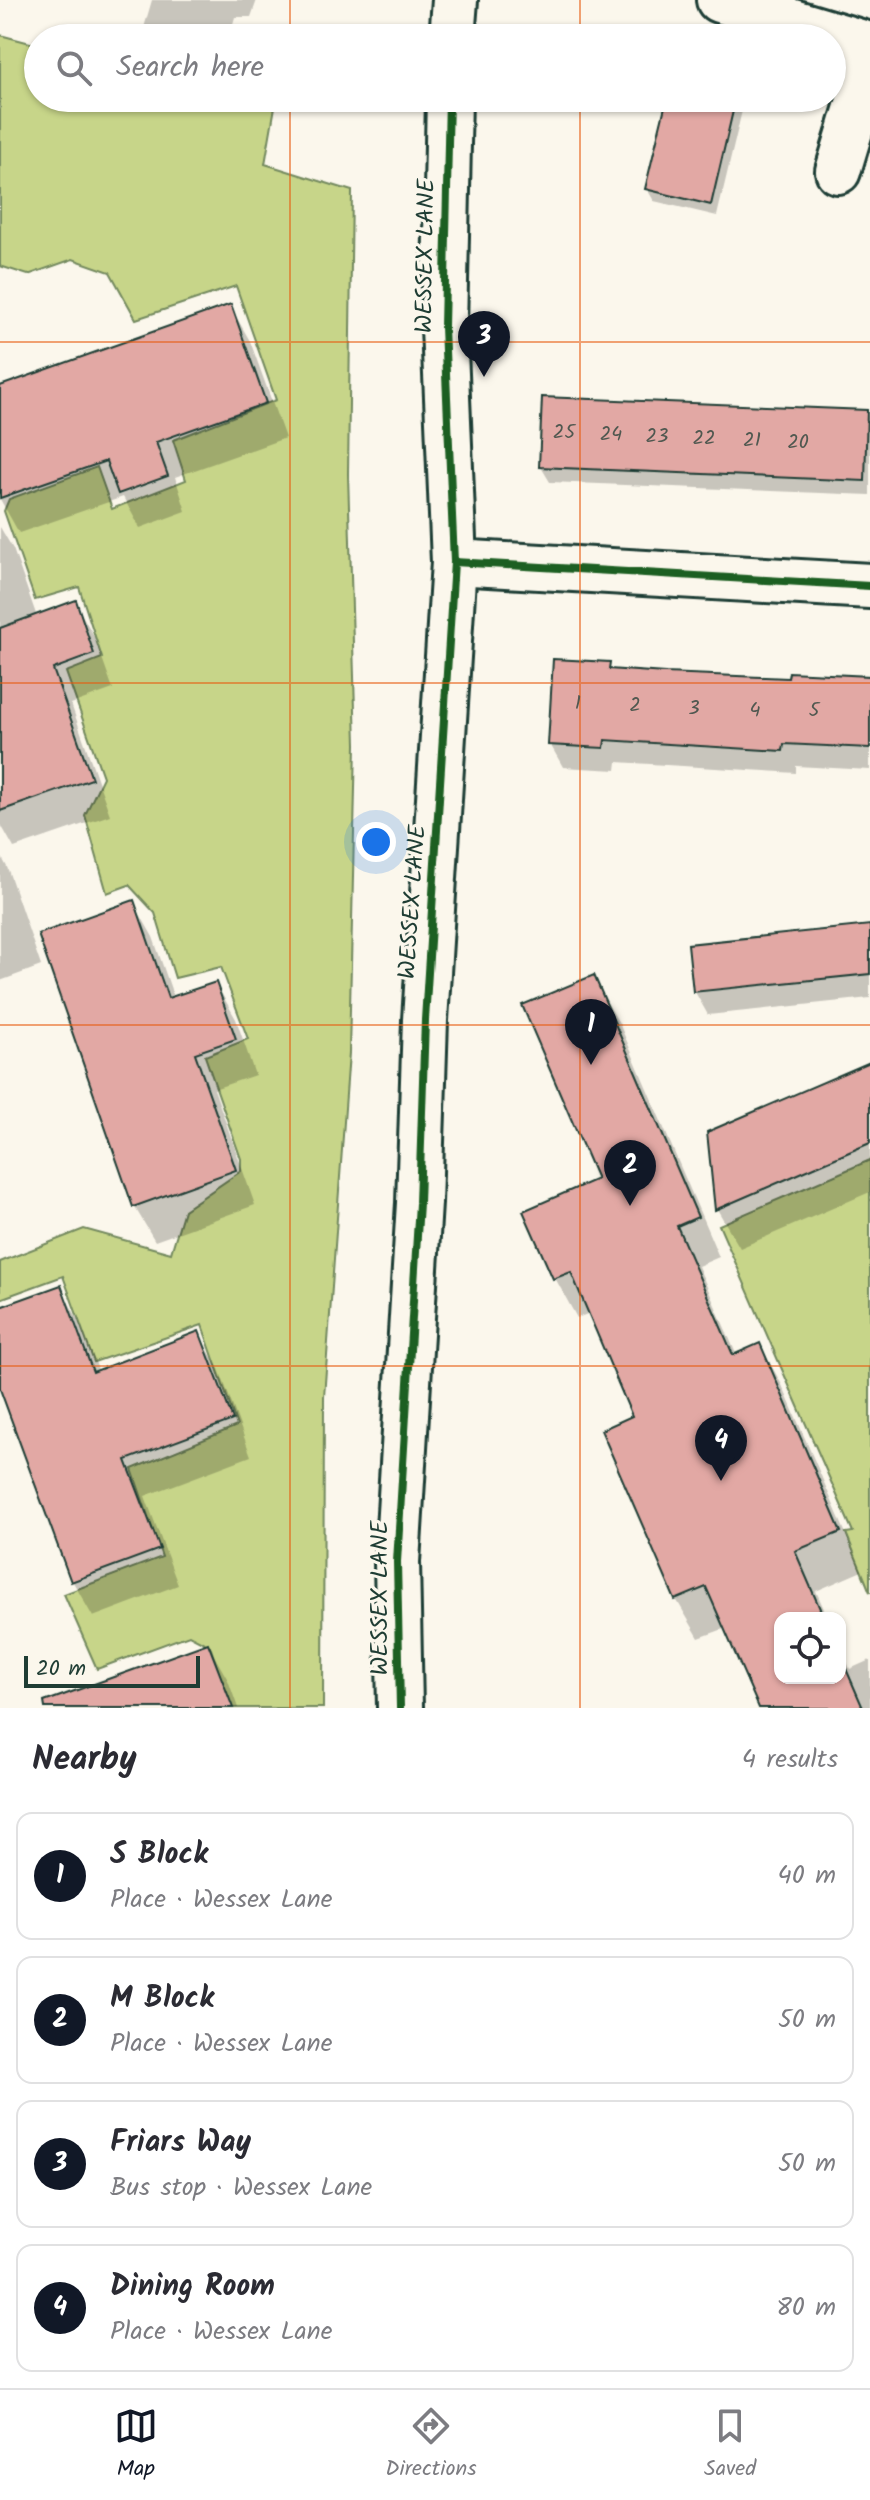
<!DOCTYPE html>
<meta charset="utf-8">
<style>
:root{--surface:#fff;--page:#f7f7f7;--text:#2b2b33;--muted:#7c7c81;--line:#e1e1e2;--accent:#111827}
body{margin:0;font-family:Kalam,sans-serif;background:var(--page);color:var(--text)}
.controls{position:absolute;right:24px;bottom:24px;display:grid;overflow:hidden;border-radius:16px;box-shadow:0 2px 6px #0004}
.controls button{width:72px;height:72px;display:grid;place-items:center;padding:0;border:0;border-bottom:2px solid var(--line);background:var(--surface);color:var(--text);font:40px sans-serif}
.scale{position:absolute;left:24px;bottom:20px;width:176px;box-sizing:border-box;padding-left:8px;border:4px solid #1f3d34;border-top:0;font-size:22px;line-height:28px;white-space:nowrap;color:#1f3d34;-webkit-text-stroke:6px #fbf7ec;paint-order:stroke}
.you{position:absolute;left:376px;top:842px;width:28px;height:28px;margin:-20px;border:6px solid #fff;border-radius:50%;background:#1a73e8;box-shadow:0 0 0 12px #1a73e833}
.badge{display:grid;place-items:center;width:52px;height:52px;border-radius:50%;background:var(--accent);color:#fff;font-size:26px;font-weight:700}
.pin{position:absolute;translate:-50% -66px;filter:drop-shadow(0 2px 4px #0008)}
.pin::after{content:'';position:absolute;top:42px;width:28px;height:24px;background:inherit;clip-path:polygon(0 0,100% 0,50% 100%)}
.list{margin:0;padding:0;list-style:none}
h2{display:flex;justify-content:space-between;align-items:center;height:104px;margin:0;padding:0 32px;font-size:34px}
h2 small{font-size:26px;font-weight:400;color:var(--muted)}
.list li{display:grid;grid-template-columns:52px 1fr auto;gap:24px;align-items:center;box-sizing:border-box;height:128px;margin:0 16px 16px;padding:0 16px;border:2px solid var(--line);border-radius:16px}
.list b{display:block;font-size:30px;white-space:nowrap}
.list p{margin:0;font-size:26px;white-space:nowrap;color:var(--muted)}
.list em{font-size:26px;font-style:normal;color:var(--muted)}
.icon{flex:none;width:44px;height:44px;fill:none;stroke:currentColor;stroke-width:2;stroke-linecap:round;stroke-linejoin:round}
.map{position:relative;flex:none;width:870px;height:1708px;overflow:hidden}
.search{position:absolute;background:var(--surface);box-shadow:0 2px 6px #0004;left:24px;right:24px;top:24px;height:88px;display:flex;align-items:center;gap:20px;box-sizing:border-box;padding:0 28px;border-radius:44px;color:var(--muted);font-size:30px}
.sheet{height:680px;background:var(--surface)}
nav{display:flex;justify-content:space-around;align-items:center;box-sizing:border-box;height:112px;border-top:2px solid var(--line);background:var(--surface);font-size:22px;color:var(--muted)}
nav a{display:grid;justify-items:center;gap:4px}
nav .on{color:var(--accent)}
.map>svg:first-child{display:block}
.green{fill:#c7d589;stroke:#73895e;stroke-width:2}
.shadow{fill:#0003}
.building{fill:#e2a8a4;stroke:#1f3d34;stroke-width:2}
.lines{fill:none;stroke-linecap:round;stroke-linejoin:round}
.minor-casing{stroke:#1f3d34;stroke-width:50}
.minor{stroke:#fbf7ec;stroke-width:44}
.cycleway-casing{stroke:#fbf7ec;stroke-width:13}
.cycleway{stroke:#1b5e20;stroke-width:8}
.grid{fill:none;stroke:#e8590c;stroke-width:2;stroke-opacity:0.55}
.labels{text-anchor:middle;dominant-baseline:central;stroke-width:6;stroke-linejoin:round;paint-order:stroke}
.number-label{font-size:20px;fill:#505850}
.street-label{font-size:24px;fill:#1f3d34;stroke:#fbf7ec}
</style>
<div class="map">
<svg width="870" height="1708" viewBox="0 0 870 1708">
<rect width="100%" height="100%" fill="#fbf7ec"/>
<filter id="ink" filterUnits="userSpaceOnUse"><feTurbulence type="fractalNoise" baseFrequency=".0125" numOctaves="2"/><feDisplacementMap in="SourceGraphic" scale="16" xChannelSelector="R" yChannelSelector="G"/><feConvolveMatrix kernelMatrix="1 2 1 2 8 2 1 2 1" color-interpolation-filters="sRGB"/></filter>
<g filter="url(#ink)">
<path class="green" d="M0 35 38 45V98H263L276 101 265 164 352 191 348 474 356 744 349 1053 324 1397 323 1708H231L210 1646 189 1635 97 1669 64 1594 162 1557 132 1469 237 1426 202 1325 94 1362 63 1276 0 1299V1262L84 1229 171 1253 184 1210 241 1171V1159L205 1056 248 1039 221 967 175 978 155 913 129 885 107 893 85 815 103 777 66 672 102 658 79 587 35 600 4 511 9 499 97 467 112 509 186 480 173 440 276 400 236 286 136 319 110 272 73 259 28 275 0 266Z
M870 1160V1592L846 1533 853 1532 719 1225Z"/>
<path class="shadow" d="M152 0H257L251 17H235L229 38H141Z
M669 98H745L717 216 654 201 647 189Z
M230 306 250 341 285 438 175 477 186 511 140 528 123 497 19 533 0 499V388Z
M866 412 870 419V495L550 482 541 467Z
M0 527 13 549 37 617 75 603 95 638 113 689 71 704 110 815 14 848 0 823Z
M608 664 613 671 790 680 870 677V770L796 766V773L617 762 616 770 563 767 550 744Z
M0 854 7 867 41 966 0 981Z
M133 902 153 937 174 998 216 984 236 1019 255 1075 214 1089 255 1205 155 1241 134 1206Z
M870 927V998L708 1015 695 992 690 945Z
M596 984 619 1023 719 1257 698 1266 737 1356 760 1345 782 1385 862 1571 816 1591 828 1618H780V1678H840V1646L850 1669 870 1660V1708H760L726 1628 699 1638 676 1599 635 1417 590 1313 577 1318 555 1278 600 1180Z
M870 1064V1192L740 1248 717 1209Z
M60 1287 80 1323 99 1372 198 1333 219 1369 251 1456 145 1496 178 1585 93 1617 73 1582 0 1384V1309Z
M208 1645 228 1680 238 1708H123Z"/>
<path class="building" d="M667 98H736L711 205 645 189Z
M231 304 266 403 156 442 168 476 118 494 106 461 0 498V386Z
M542 397 867 410 865 481 539 467Z
M76 600 94 654 53 669 92 779 0 811V628Z
M553 659 610 662 609 669 665 673 788 678 789 672 870 676V748L784 744 783 751 605 740 604 748 548 745Z
M134 900 168 998 216 982 236 1039 195 1053 236 1170 133 1207 38 934Z
M870 925V974L693 992 688 944Z
M594 975 698 1217 677 1226 733 1355 760 1343 841 1532 795 1551 824 1618H780V1678H840V1655L863 1708H759L706 1587 675 1600 601 1430 632 1416 571 1272 553 1279 523 1211 597 1179 522 1005Z
M870 1062V1143L715 1210 707 1132Z
M61 1285 93 1372 199 1331 233 1420 126 1460 160 1549 71 1582 0 1389V1307Z
M208 1643 233 1708H45L44 1702Z"/>
<g class="lines">
<defs>
<path id="minor" d="M719 0 870 45
M452 38 455 0
M838 171 870 64
M454 562 870 586
M400 1708 397 1562 419 1203 425 1020 454 562 444 327 449 98"/>
</defs>
<use href="#minor" class="minor-casing"/>
<use href="#minor" class="minor"/>
<defs>
<path id="cycleway" d="M454 562 870 586
M400 1708 397 1562 419 1203 425 1020 454 562 444 327 449 98"/>
</defs>
<use href="#cycleway" class="cycleway-casing"/>
<use href="#cycleway" class="cycleway"/>
</g>
</g>
<path class="grid" d="M290 0V38M580 0V38M290 98V1708M580 98V1708M0 342H870M0 683H870M0 1025H870M0 1366H870"/>
<g class="labels">
<g class="number-label">
<text x="564" y="433">25</text>
<text x="611" y="435">24</text>
<text x="657" y="437">23</text>
<text x="704" y="439">22</text>
<text x="752" y="441">21</text>
<text x="798" y="443">20</text>
<text x="578" y="704">1</text>
<text x="635" y="706">2</text>
<text x="694" y="709">3</text>
<text x="755" y="711">4</text>
<text x="814" y="711">5</text>
</g>
<g class="street-label">
<text transform="translate(426 256) rotate(-89)">WESSEX LANE</text>
<text transform="translate(413 902) rotate(-86)">WESSEX LANE</text>
<text transform="translate(380 1598) rotate(-90)">WESSEX LANE</text>
</g>
</g>
</svg>
<div class="controls">
<button><svg class="icon" aria-label="locate" viewBox="0 0 24 24"><circle cx="12" cy="12" r="6"/><path d="M12 2v4M12 18v4M2 12h4M18 12h4"/></svg></button>
</div>
<div class="scale">20 m</div>
<div class="you"></div>
<div class="pin badge" style="left:591px;top:1065px">1</div>
<div class="pin badge" style="left:630px;top:1206px">2</div>
<div class="pin badge" style="left:484px;top:377px">3</div>
<div class="pin badge" style="left:721px;top:1481px">4</div>
<div class="search"><svg class="icon" aria-label="search" viewBox="0 0 24 24"><circle cx="10" cy="10" r="6"/><path d="M15 15l6 6"/></svg>Search here</div>
</div>
<section class="sheet">
<h2>Nearby<small>4 results</small></h2>
<ul class="list">
<li><span class="badge">1</span><div><b>S Block</b><p>Place · Wessex Lane</p></div><em>40 m</em></li>
<li><span class="badge">2</span><div><b>M Block</b><p>Place · Wessex Lane</p></div><em>50 m</em></li>
<li><span class="badge">3</span><div><b>Friars Way</b><p>Bus stop · Wessex Lane</p></div><em>50 m</em></li>
<li><span class="badge">4</span><div><b>Dining Room</b><p>Place · Wessex Lane</p></div><em>80 m</em></li>
</ul>
</section>
<nav>
<a class="on"><svg class="icon" aria-label="map" viewBox="0 0 24 24"><path d="M3 6l6-2 6 2 6-2v14l-6 2-6-2-6 2zM9 4v14M15 6v14"/></svg>Map</a>
<a><svg class="icon" aria-label="directions" viewBox="0 0 24 24"><path d="M12 3l9 9-9 9-9-9zM9 14v-3h6M13 9l2 2-2 2"/></svg>Directions</a>
<a><svg class="icon" aria-label="saved" viewBox="0 0 24 24"><path d="M7 4h10v16l-5-4-5 4z"/></svg>Saved</a>
</nav>
